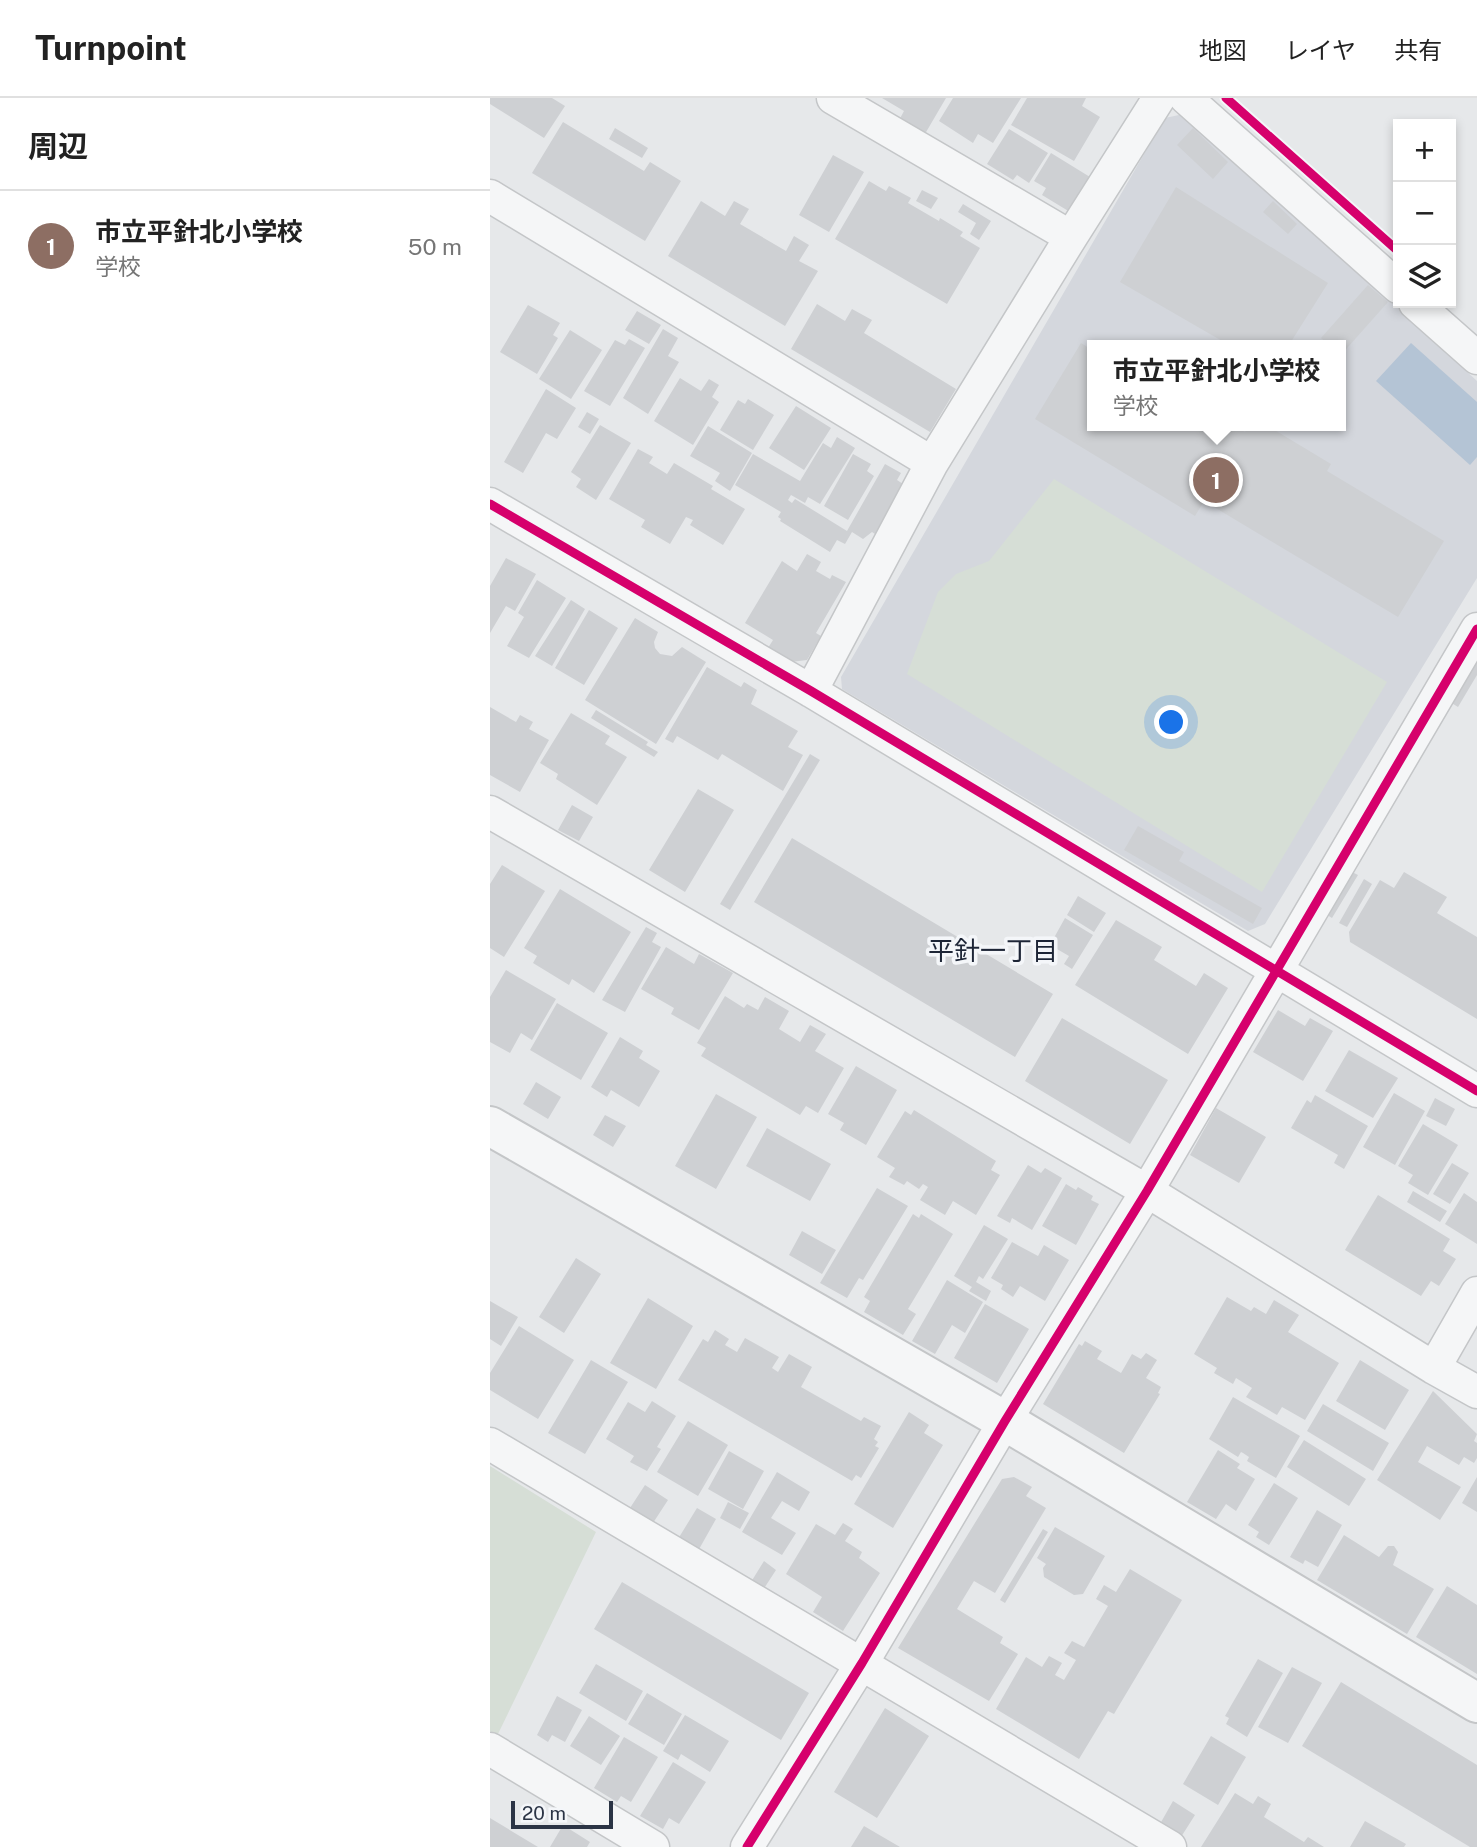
<!DOCTYPE html>
<html lang="ja">
<meta charset="utf-8">
<style>
:root{--surface:#fff;--page:#f6f6f6;--text:#222;--muted:#767676;--line:#e0e0e0;--accent:#db2777}
body{margin:0;font-family:"Public Sans","Noto Sans JP",sans-serif;background:var(--page);color:var(--text)}
.controls{position:absolute;right:21px;top:21px;display:grid;overflow:hidden;border-radius:0px;box-shadow:0 4px 10px #0003}
.controls button{width:63px;height:63px;display:grid;place-items:center;padding:0;border:0;border-bottom:2px solid var(--line);background:var(--surface);color:var(--text);font:35px sans-serif}
.scale{position:absolute;left:21px;bottom:18px;width:102px;box-sizing:border-box;padding-left:7px;border:4px solid #2b3445;border-top:0;font-size:19px;line-height:24px;white-space:nowrap;color:#2b3445;-webkit-text-stroke:5px #f4f6f9;paint-order:stroke}
.you{position:absolute;left:682px;top:625px;width:24px;height:24px;margin:-18px;border:5px solid #fff;border-radius:50%;background:#1a73e8;box-shadow:0 0 0 10px #1a73e833}
.badge{display:grid;place-items:center;width:46px;height:46px;border-radius:50%;background:var(--accent);color:#fff;font-size:23px;font-weight:700}
.pin{position:absolute;translate:-50% -50%;border:4px solid #fff;box-shadow:0 2px 7px #0006}
.popup{position:absolute;left:597px;top:242px;width:259px;height:91px;box-sizing:border-box;display:grid;place-content:center;border-radius:0px;background:var(--surface);filter:drop-shadow(0 2px 5px #0005);font-size:23px;white-space:nowrap;color:var(--muted)}
.popup b{font-size:26px;color:var(--text)}
.popup::after{content:'';position:absolute;left:50%;top:100%;margin-left:-14px;border:14px solid transparent;border-top-color:var(--surface)}
.list{margin:0;padding:0;list-style:none}
h2{display:flex;justify-content:space-between;align-items:center;height:91px;margin:0;padding:0 28px;font-size:30px}
h2 small{font-size:23px;font-weight:400;color:var(--muted)}
.list li{display:grid;grid-template-columns:46px 1fr auto;gap:21px;align-items:center;box-sizing:border-box;height:112px;padding:0 28px;border-top:2px solid var(--line)}
.list b{display:block;font-size:26px;white-space:nowrap}
.list p{margin:0;font-size:23px;white-space:nowrap;color:var(--muted)}
.list em{font-size:23px;font-style:normal;color:var(--muted)}
.icon{flex:none;width:38px;height:38px;fill:none;stroke:currentColor;stroke-width:2;stroke-linecap:round;stroke-linejoin:round}
.map{position:relative;flex:none;width:987px;height:1749px;overflow:hidden}
header{display:flex;align-items:center;gap:42px;box-sizing:border-box;height:98px;padding:0 35px;background:var(--surface);border-bottom:2px solid var(--line)}
header strong{font-size:33px}
nav{display:flex;gap:38px;margin-inline-start:auto;font-size:24px}
main{display:flex}
aside{flex:1;background:var(--surface)}
.map>svg:first-child{display:block}
.built{fill:#d4d7dd;fill-rule:evenodd}
.green{fill:#d6ded6}
.water{fill:#b4c4d5}
.building{fill:#ced0d3}
.lines{fill:none;stroke-linecap:round;stroke-linejoin:round}
.minor-casing{stroke:#c4c6c8;stroke-width:35}
.tertiary-casing{stroke:#c4c6c8;stroke-width:42}
.minor{stroke:#f5f6f7;stroke-width:32}
.tertiary{stroke:#f5f6f7;stroke-width:38}
.cycleway-casing{stroke:#f4f6f9;stroke-width:13}
.cycleway{stroke:#d6006c;stroke-width:9}
.labels{text-anchor:middle;dominant-baseline:central;stroke-width:7;stroke-linejoin:round;paint-order:stroke}
.neighbourhood-label{font-size:26px;fill:#1d2536;stroke:#f4f6f9}
</style>
<header>
<strong>Turnpoint</strong>
<nav><a>地図</a><a>レイヤ</a><a>共有</a></nav>
</header>
<main>
<aside>
<h2>周辺<small></small></h2>
<ul class="list">
<li><span class="badge" style="background:#8d6e63">1</span><div><b>市立平針北小学校</b><p>学校</p></div><em>50 m</em></li>
</ul>
</aside>
<div class="map">
<svg width="987" height="1749" viewBox="0 0 987 1749">
<rect width="100%" height="100%" fill="#e6e8ea"/>
<path class="built" d="M698 15 987 283V480L775 826 758 833 352 591 351 579 675 20ZM602 247H850V328H602Z"/>
<path class="green" d="M564 381 897 584 772 794 417 576 448 494 466 476 499 463Z
M0 1368 106 1434 7 1638 0 1633Z"/>
<path class="water" d="M921 245 987 304V359L980 367 886 283Z"/>
<path class="building" d="M0 0H62L75 8 54 40 0 6Z
M392 0H456L432 41 407 26 414 13Z
M463 0H531L503 45 488 36 483 45 449 23Z
M537 0H596L592 8 610 19 584 63 521 27Z
M73 24 154 73 160 64 191 83 155 143 42 75Z
M125 30 158 50 152 60 119 41Z
M703 30 738 64 723 81 687 47Z
M519 31 558 55 539 85 527 77 523 82 497 66Z
M561 55 600 79 580 114 552 97 556 90 544 83Z
M343 57 374 74 339 134 309 117Z
M379 83 396 93 399 88 421 100 418 105 449 123 450 120 473 134 470 138 490 150 457 206 345 141Z
M686 89 838 185 799 247H739L630 184Z
M432 92 448 100 441 111 426 103Z
M211 103 235 118 244 103 259 111 250 126 296 153 304 138 319 147 309 163 328 173 295 228 178 158Z
M783 103 807 126 798 136 773 114Z
M473 106 501 123 489 142 480 136 486 125 468 114Z
M878 187 898 204 850 258V247H839L831 240Z
M327 206 355 223 362 211 382 222 374 235 466 291 440 334 301 251Z
M38 207 70 225 63 237 68 240 47 276 10 254Z
M147 213 171 227 159 246 135 232Z
M173 231 188 240 178 258 189 264 158 316 133 300Z
M80 232 112 252 81 301 49 281Z
M139 241 155 250 120 308 94 293 125 242 135 247Z
M591 245 602 252V328H745L755 334 759 328H778L841 366 837 373 954 443 908 519 714 403 705 418 545 321Z
M190 280 211 293 219 281 229 287 222 299 229 304 203 347 164 323Z
M56 291 86 310 67 341 56 335 33 375 14 364Z
M258 301 284 317 263 352 230 332 248 302 255 306Z
M306 308 341 330 314 372 279 350Z
M97 314 109 321 100 336 88 329Z
M110 327 141 345 106 402 86 389 91 381 81 374Z
M218 328 262 355 240 393 225 383 230 375 200 358Z
M347 339 365 350 330 406 318 399 315 405 301 397 298 402 302 405 305 401 357 433 395 366 411 375 407 382 416 388 388 438 382 434 373 441 362 434 355 446 347 442 340 454 290 423 291 421 288 419 291 414 245 387 263 356 310 383 333 345 341 350Z
M148 351 163 359 159 365 177 376 184 365 223 388 221 391 255 411 233 447 200 427 203 422 196 419 180 446 151 429 155 422 119 401Z
M363 356 381 366 377 373 384 378 358 422 334 408Z
M317 456 331 464 326 473 340 481 342 477 356 484 326 535 331 538 317 562 301 564 278 550 283 542 255 525 292 463 307 473Z
M16 460 46 476 25 513 16 508 0 535V488Z
M47 482 76 500 39 560 17 548 34 519 28 515Z
M81 502 95 511 62 568 45 558Z
M99 512 128 530 94 587 65 570Z
M145 520 168 534 164 544 165 550 170 556 182 558 192 549 216 564 166 646 95 602Z
M987 560V577L968 609 960 604Z
M217 569 251 589 254 584 267 592 261 606 308 633 298 649 313 657 293 693 232 656 228 662 187 638 183 645 175 641Z
M0 609 26 624 30 617 43 624 39 631 59 642 30 694 0 677Z
M106 612 158 644 156 647 168 654 164 659 101 620Z
M81 615 120 638 115 646 137 659 107 707 66 681 68 676 50 665Z
M320 656 330 662 240 812 230 806Z
M208 691 244 712 195 794 159 772Z
M82 707 103 719 89 743 68 732Z
M648 728 694 754 689 763 772 810 763 826 634 752Z
M302 740 563 896 525 959 264 804Z
M12 767 55 793 14 859 0 850V786Z
M860 773 868 777 842 820 834 815Z
M914 774 957 799 947 815 987 839V921L860 844 859 834 890 782 904 790Z
M874 781 882 786 857 829 849 825Z
M70 791 141 834 104 895 82 881 79 887 43 865 47 858 34 850Z
M588 798 616 815 604 834 577 817Z
M575 820 603 837 582 871 574 866 579 858 560 847Z
M626 822 672 849 664 862 706 888 714 875 738 890 698 956 585 887Z
M156 829 167 835 162 844 171 849 135 914 112 902Z
M176 849 204 866 209 856 243 875 209 932 181 916 184 910 151 891Z
M16 872 66 901 42 942 31 935 20 955 0 944V899Z
M235 898 254 910 257 906 268 912 275 899 299 913 289 931 310 944 320 927 336 936 325 953 354 970 328 1015 316 1008 310 1017 211 958 216 950 207 945Z
M67 905 118 935 91 982 40 952Z
M788 912 815 928 820 920 843 933 813 983 763 954Z
M572 920 678 982 640 1046 535 983Z
M130 939 153 953 149 960 170 973 149 1009 121 992 117 999 101 989Z
M859 952 908 980 883 1020 835 993Z
M366 968 407 992 376 1047 350 1032 354 1025 338 1016Z
M46 984 71 999 58 1021 33 1006Z
M904 995 935 1013 905 1067 873 1049Z
M226 996 267 1019 226 1091 185 1068Z
M825 997 878 1028 854 1071 844 1065 848 1057 801 1030 817 1002 821 1005Z
M945 1000 965 1011 956 1028 936 1018Z
M726 1010 776 1039 749 1085 700 1057Z
M424 1012 506 1063 501 1072 510 1077 486 1117 463 1103 455 1117 430 1102 438 1089 433 1086 429 1091 417 1083 414 1087 399 1079 405 1070 387 1059 415 1013 421 1017Z
M115 1017 136 1028 123 1049 103 1037Z
M933 1026 968 1047 938 1097 918 1085 923 1077 908 1068Z
M277 1030 341 1066 320 1103 256 1068Z
M962 1065 979 1075 960 1106 943 1096Z
M538 1067 551 1075 555 1070 572 1080 542 1132 522 1120 520 1125 507 1118Z
M576 1086 586 1092 588 1089 603 1098 601 1102 609 1106 586 1147 552 1128Z
M387 1090 418 1108 373 1182 369 1180 357 1200 330 1185Z
M923 1093 957 1113 950 1124 917 1104Z
M974 1095 987 1104V1146L955 1126Z
M888 1097 960 1141 953 1153 966 1161 949 1188 941 1183 931 1198 855 1152Z
M423 1116 429 1120 431 1116 463 1136 418 1211 426 1216 413 1237 374 1214 380 1203 374 1199Z
M494 1127 518 1141 493 1181 489 1178 486 1184 501 1193 496 1203 479 1193 482 1189 464 1178Z
M312 1133 346 1152 332 1176 299 1157Z
M522 1144 548 1158 554 1147 579 1162 555 1203 530 1188 523 1199 511 1191 513 1187 501 1180Z
M86 1160 111 1176 74 1235 49 1219Z
M457 1182 493 1204 475 1235 462 1227 445 1256 422 1243Z
M737 1199 761 1213 764 1209 776 1216 784 1202 809 1217 798 1234 849 1265 815 1322 792 1309 787 1317 756 1299 762 1290 746 1280 743 1286 724 1275 727 1270 704 1256Z
M158 1200 203 1228 166 1291 120 1265Z
M0 1203 28 1219 11 1248 0 1241Z
M495 1206 539 1231 507 1285 464 1260Z
M29 1228 84 1262 48 1321 0 1292V1275Z
M225 1232 239 1241 235 1247 247 1254 255 1240 289 1259 282 1270 288 1274 299 1256 322 1269 311 1289 371 1323 374 1319 391 1328 384 1341 388 1344 385 1348 389 1350 371 1380 366 1377 362 1383 188 1282 213 1241 218 1244Z
M595 1243 612 1253 607 1261 631 1275 642 1256 651 1261 656 1255 667 1262 656 1280 671 1289 668 1295 670 1296 634 1355 553 1306 589 1246 592 1248Z
M101 1262 138 1284 95 1356 58 1335Z
M870 1262 919 1292 895 1332 846 1303Z
M943 1293 987 1336 984 1343 987 1345V1360L984 1365 974 1359 969 1367 937 1348 928 1364 971 1389 950 1422 887 1382Z
M743 1299 810 1338 786 1380 757 1363 759 1359 753 1355 751 1354 748 1359 719 1341Z
M162 1303 186 1318 167 1349 171 1351 157 1373 140 1364 144 1358 116 1341 138 1304 155 1314Z
M833 1306 899 1345 883 1373 817 1333Z
M419 1314 439 1327 434 1335 453 1347 403 1430 364 1406Z
M198 1323 238 1347 208 1398 167 1374Z
M814 1342 876 1381 859 1408 797 1369Z
M728 1352 750 1366 747 1370 765 1381 746 1413 736 1406 726 1421 697 1404Z
M239 1353 274 1373 253 1411 218 1391Z
M287 1374 320 1394 309 1413 292 1403 281 1420 306 1435 292 1457 252 1434Z
M524 1379 542 1389 536 1398 556 1410 505 1495 484 1483 467 1511 513 1539 510 1545 528 1556 499 1603 408 1550 512 1381Z
M987 1379V1414L972 1405Z
M784 1385 808 1400 779 1447 766 1439 769 1434 758 1427Z
M155 1387 178 1402 163 1425 140 1410Z
M238 1404 259 1415 250 1431 230 1420Z
M207 1410 226 1421 208 1453 188 1441Z
M827 1412 852 1427 828 1469 815 1462 813 1466 800 1459Z
M353 1425 363 1431 355 1443 372 1454 369 1460 390 1475 353 1533 323 1514 332 1499 296 1476 326 1426 345 1437Z
M565 1429 615 1458 593 1496 584 1497 554 1479 553 1470 556 1466 547 1460Z
M553 1431 558 1434 515 1505 510 1502Z
M854 1437 889 1459 898 1448H904L908 1454 903 1467 944 1491 917 1536 827 1482Z
M274 1463 286 1472 273 1492 261 1484Z
M640 1471 692 1502 624 1616 618 1613 589 1661 506 1611 536 1559 552 1569 559 1558 572 1565 565 1577 574 1582 586 1562 574 1555 582 1543 594 1549 618 1508 606 1501 614 1487 626 1494Z
M132 1484 319 1595 291 1642 104 1531Z
M957 1488 987 1507V1576L926 1539Z
M768 1561 793 1575 757 1639 736 1626 739 1620 735 1618Z
M106 1566 153 1593 136 1623 89 1595Z
M802 1569 832 1585 798 1645 768 1629Z
M851 1584 987 1667V1749H980L812 1648Z
M157 1595 192 1616 174 1647 138 1626Z
M67 1598 92 1612 75 1644 62 1637 58 1644 47 1637Z
M395 1610 439 1638 387 1720 344 1694Z
M195 1617 239 1643 220 1674 191 1656 188 1662 173 1653Z
M99 1618 130 1638 111 1667 80 1648Z
M721 1638 756 1659 728 1707 693 1686Z
M134 1639 168 1659 141 1704 131 1698 127 1704 104 1690Z
M183 1664 216 1684 189 1726 179 1720 173 1731 150 1718Z
M745 1695 763 1706 768 1698 781 1706 774 1719 814 1744 818 1739 834 1749H711Z
M683 1703 705 1717 691 1739 670 1726Z
M0 1720 48 1749H0Z
M875 1723 916 1746 914 1749H860Z
M73 1727 100 1744 97 1749H60Z
M374 1728 410 1749H361Z"/>
<g class="lines">
<defs>
<path id="minor" d="M343 0 581 139
M696 0 908 189
M0 98 442 365
M925 205 987 260
M0 406 321 593 987 993
M321 593 442 365 581 139 669 0
M0 714 657 1093 944 1270 987 1294
M944 1270 987 1195
M0 1346 680 1749
M0 1651 163 1749
M257 1749 372 1565 515 1323 657 1093 987 531"/>
<path id="tertiary" d="M0 1028 515 1323 987 1605"/>
</defs>
<use href="#minor" class="minor-casing"/>
<use href="#tertiary" class="tertiary-casing"/>
<use href="#minor" class="minor"/>
<use href="#tertiary" class="tertiary"/>
<defs>
<path id="cycleway" d="M736 0 908 153
M0 406 321 593 987 993
M257 1749 372 1565 515 1323 657 1093 987 531"/>
</defs>
<use href="#cycleway" class="cycleway-casing"/>
<use href="#cycleway" class="cycleway"/>
</g>
<g class="labels">
<g class="neighbourhood-label">
<text x="503" y="852">平針一丁目</text>
</g>
</g>
</svg>
<div class="controls">
<button>+</button>
<button>−</button>
<button><svg class="icon" aria-label="layers" viewBox="0 0 24 24"><path d="M12 4l9 5-9 5-9-5zM3 14l9 5 9-5"/></svg></button>
</div>
<div class="scale">20 m</div>
<div class="you"></div>
<div class="pin badge" style="left:726px;top:382px;background:#8d6e63">1</div>
<div class="popup"><b>市立平針北小学校</b>学校</div>
</div>
</main>
